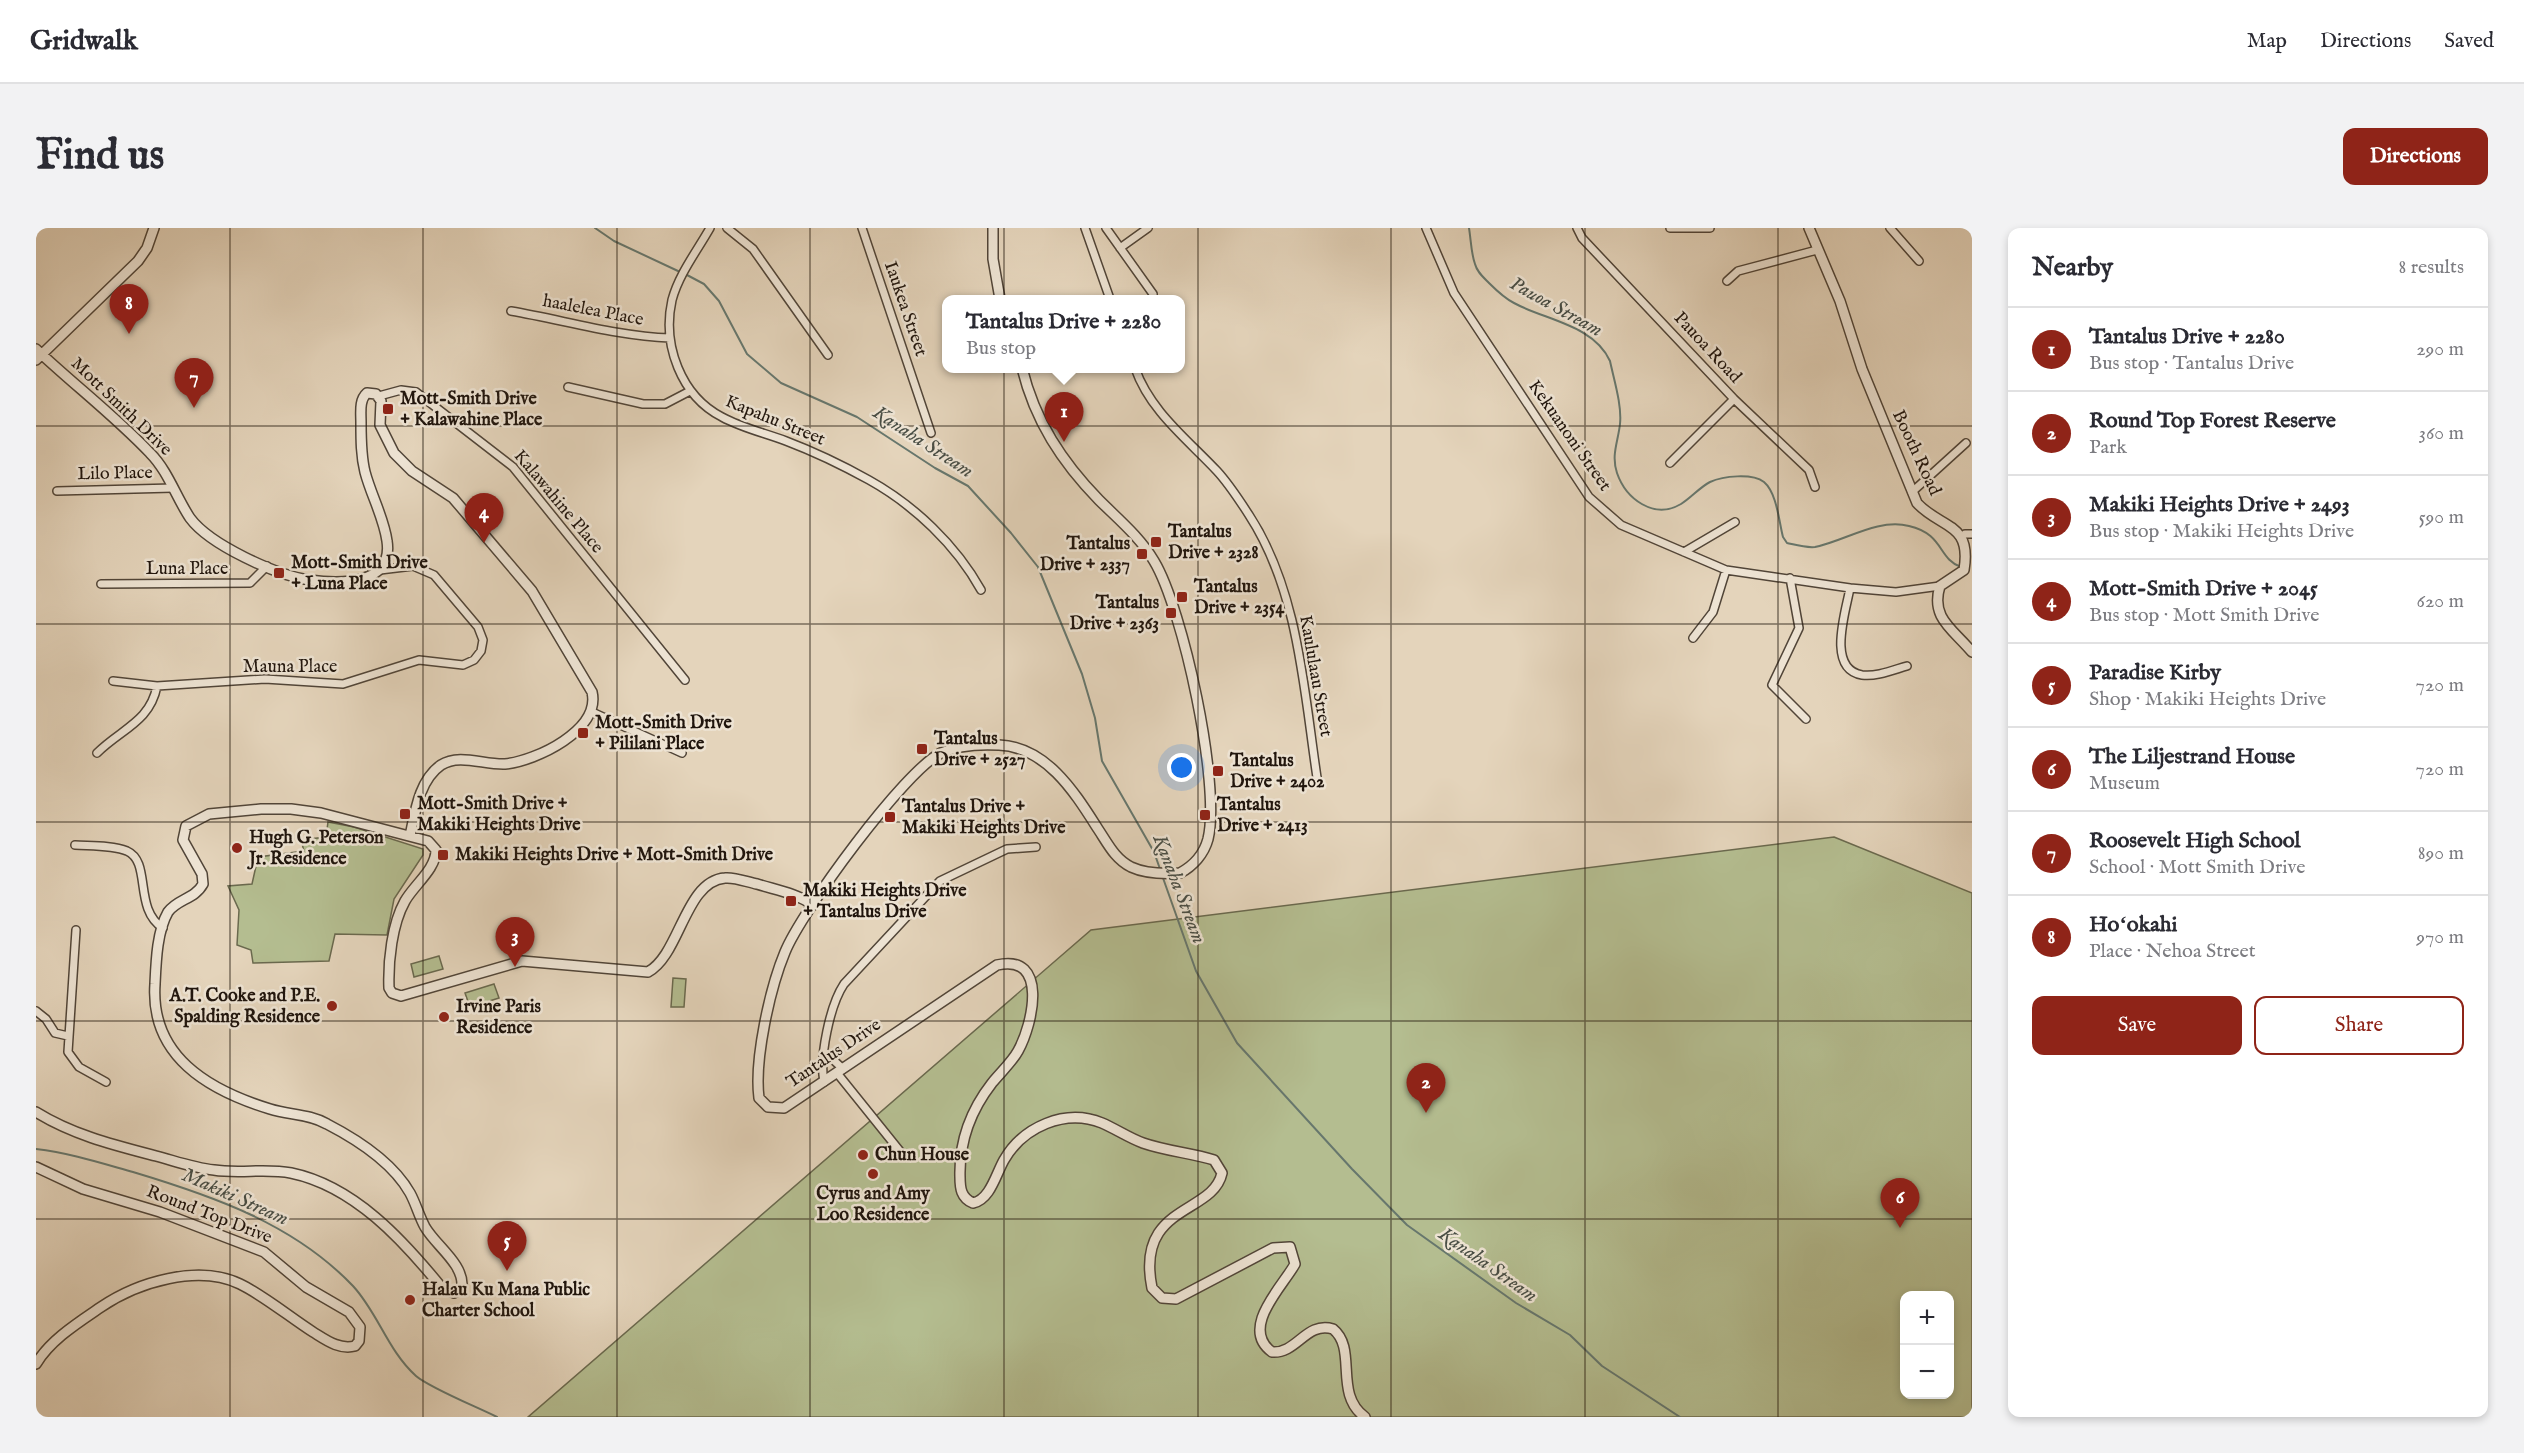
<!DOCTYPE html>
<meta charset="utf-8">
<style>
:root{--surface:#fff;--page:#f2f2f3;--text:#2b2b33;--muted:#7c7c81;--line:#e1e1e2;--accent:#8f2418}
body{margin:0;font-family:"IM FELL English",serif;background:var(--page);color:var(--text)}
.controls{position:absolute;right:18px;bottom:18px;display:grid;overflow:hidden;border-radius:12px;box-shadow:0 3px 9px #0003}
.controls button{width:54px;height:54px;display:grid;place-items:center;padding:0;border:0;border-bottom:2px solid var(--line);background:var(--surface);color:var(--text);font:30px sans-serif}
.you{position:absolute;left:1146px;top:540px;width:21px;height:21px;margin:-15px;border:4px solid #fff;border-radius:50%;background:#1a73e8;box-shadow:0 0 0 9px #1a73e833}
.badge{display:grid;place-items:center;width:39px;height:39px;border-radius:50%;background:var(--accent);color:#fff;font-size:20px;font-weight:700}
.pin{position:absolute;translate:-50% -50px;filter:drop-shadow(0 2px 3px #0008)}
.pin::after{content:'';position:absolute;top:32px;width:21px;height:18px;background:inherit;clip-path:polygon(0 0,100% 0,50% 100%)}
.popup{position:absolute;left:906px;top:67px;width:243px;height:78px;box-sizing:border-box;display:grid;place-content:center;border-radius:12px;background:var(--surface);filter:drop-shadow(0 2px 4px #0005);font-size:20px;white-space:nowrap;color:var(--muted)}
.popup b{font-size:22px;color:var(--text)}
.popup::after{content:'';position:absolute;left:50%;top:100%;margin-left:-12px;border:12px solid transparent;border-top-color:var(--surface)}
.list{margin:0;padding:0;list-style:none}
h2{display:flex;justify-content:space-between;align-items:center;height:78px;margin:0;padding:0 24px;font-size:26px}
h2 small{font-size:20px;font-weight:400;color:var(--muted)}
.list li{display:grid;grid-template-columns:39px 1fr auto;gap:18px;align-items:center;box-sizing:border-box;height:84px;padding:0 24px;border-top:2px solid var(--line)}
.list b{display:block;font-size:22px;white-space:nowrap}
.list p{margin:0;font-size:20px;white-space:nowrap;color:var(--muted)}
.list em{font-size:20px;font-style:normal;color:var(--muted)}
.actions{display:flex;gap:12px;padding:18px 24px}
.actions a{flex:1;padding:14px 0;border:2px solid var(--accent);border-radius:12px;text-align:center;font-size:21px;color:var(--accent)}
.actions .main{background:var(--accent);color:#fff}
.map{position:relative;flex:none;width:1936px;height:1189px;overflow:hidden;border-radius:12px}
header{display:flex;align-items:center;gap:36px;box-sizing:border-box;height:84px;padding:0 30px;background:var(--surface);border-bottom:2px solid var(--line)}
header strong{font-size:28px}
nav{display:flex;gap:33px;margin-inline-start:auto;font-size:21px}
.intro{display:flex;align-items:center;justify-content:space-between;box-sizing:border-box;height:144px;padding:0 36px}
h1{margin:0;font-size:42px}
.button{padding:15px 27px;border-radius:12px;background:var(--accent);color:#fff;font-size:21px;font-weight:700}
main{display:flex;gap:36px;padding:0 36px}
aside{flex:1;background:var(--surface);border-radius:12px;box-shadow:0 3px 9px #0003}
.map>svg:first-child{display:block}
.green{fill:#b4bd90;stroke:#6a694e;stroke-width:1.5;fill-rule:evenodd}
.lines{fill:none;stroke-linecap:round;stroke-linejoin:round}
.stream{stroke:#67776d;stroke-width:2}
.minor-casing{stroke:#514538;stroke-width:10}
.tertiary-casing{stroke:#514538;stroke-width:12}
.minor{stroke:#ede3d3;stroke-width:7}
.tertiary{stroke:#ede3d3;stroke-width:9}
.grid{fill:none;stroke:#20150d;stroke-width:1.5;stroke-opacity:0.55}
.poi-dot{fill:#8f2418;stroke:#ede3d3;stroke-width:2}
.labels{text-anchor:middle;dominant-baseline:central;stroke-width:5;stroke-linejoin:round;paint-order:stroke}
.street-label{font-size:18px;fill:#20150d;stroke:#ede3d3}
.poi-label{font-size:18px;font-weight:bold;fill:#20150d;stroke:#ede3d3;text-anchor:start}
.water-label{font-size:20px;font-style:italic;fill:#494e45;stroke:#ede3d3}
</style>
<header>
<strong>Gridwalk</strong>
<nav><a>Map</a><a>Directions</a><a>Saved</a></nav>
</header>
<div class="intro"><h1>Find us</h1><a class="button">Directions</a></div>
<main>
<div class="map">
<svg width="1936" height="1189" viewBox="0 0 1936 1189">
<rect width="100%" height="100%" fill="#e4d4bb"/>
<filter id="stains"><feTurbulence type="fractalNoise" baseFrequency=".00333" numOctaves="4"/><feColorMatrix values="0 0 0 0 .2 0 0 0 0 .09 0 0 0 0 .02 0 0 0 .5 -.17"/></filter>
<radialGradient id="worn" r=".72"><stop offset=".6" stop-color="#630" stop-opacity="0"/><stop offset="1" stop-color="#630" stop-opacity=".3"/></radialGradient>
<path class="green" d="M292 594 318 599 387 621V627L358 671 351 707 299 706 293 733 217 735 215 722 201 717 203 682 192 658 216 656 222 629 268 623 265 612 290 609Z
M1798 609 1936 665V1189H492L1055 702ZM1868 1068H1914V1166H1868Z
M403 728 407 741 378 749 375 736Z
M637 750 650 751 648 779H635Z
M458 756 463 770 434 779 429 765Z"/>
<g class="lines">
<path class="stream" d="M559 0 578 13 642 43
M1433 0C1435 12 1435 25 1439 36 1441 44 1447 49 1453 55 1460 62 1468 70 1478 75 1509 92 1558 97 1574 133 1578 152 1586 177 1584 196 1582 214 1575 227 1581 245 1590 271 1618 292 1645 276 1655 270 1664 259 1674 254 1687 248 1716 245 1728 254 1741 265 1743 294 1747 309L1751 315C1760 317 1770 320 1779 319 1809 313 1841 290 1873 298 1908 306 1902 331 1925 339
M651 47 668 56 683 73 711 126 745 155 821 189 899 240 932 258 975 305 1002 339 1046 446 1059 490 1066 533 1118 624 1124 641
M1127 650 1160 743 1201 815 1316 941 1371 997 1480 1075 1534 1107 1566 1138 1644 1189
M0 921C34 925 65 935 97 944 177 968 258 996 317 1058 342 1085 352 1123 380 1148 394 1160 441 1179 461 1189"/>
<defs>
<path id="minor" d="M674 0C661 23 643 46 636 72 626 117 645 168 686 189 706 200 729 205 750 213 779 224 806 237 833 252 878 277 920 317 945 362
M691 0 717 21 792 127
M826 0 895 205
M1049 0 1074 71
M1070 0 1117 66
M1390 0 1418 65 1553 269 1585 297 1690 342 1814 360 1860 364 1904 358
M1541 0 1546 10 1698 171 1773 242 1779 259
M1634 0H1674
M1854 0 1883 33
M1084 20 1112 0
M1691 53 1702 43 1781 22
M475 83C528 92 580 108 634 110
M1099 140C1114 183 1151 211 1181 243 1193 256 1204 273 1213 287 1264 365 1268 467 1282 556
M532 159 607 176H629L654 163
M343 168 365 162 380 164 477 239 649 452
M1634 235 1698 171
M21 263 137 260
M1876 264 1930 215
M1929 306H1936
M1648 324 1699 294
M1754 350 1763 400 1736 457 1770 491
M65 356 214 355 231 338
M1814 360C1810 383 1790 441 1826 447 1840 449 1857 442 1871 438
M1657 410 1677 384 1690 342
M77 453 121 458 229 451 307 456 383 432 427 437 438 432 445 423 447 412 442 399 398 347 377 338 344 342
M556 484 646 525
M61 525C85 501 114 494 121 458
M39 617C55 618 76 617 91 623 116 634 97 681 127 700
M40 702 32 824 43 839 70 854
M0 783 10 791 19 805 32 808
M790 825 807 841
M801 845 867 927
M788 854C783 829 794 777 808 756L904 653 971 621 1000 619"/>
<path id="tertiary" d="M957 0V31L964 71
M1773 0 1804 73 1826 141 1881 275C1905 301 1936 294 1928 342L1904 358C1894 390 1917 401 1936 424
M0 121C37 156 79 188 114 225 132 243 140 269 154 290 174 317 240 347 273 352 303 356 358 358 351 313 348 290 335 267 329 244 325 228 325 212 325 195 325 184 323 172 331 165L340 166 345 173 344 197 358 225 376 243 417 270 496 363 556 464C565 502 500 533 469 536 448 537 423 525 405 537 383 552 379 585 374 608
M0 132 102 33 111 20 118 0
M986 140C999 193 1026 234 1063 272 1082 291 1104 309 1118 333 1147 381 1185 557 1172 611 1168 626 1157 638 1144 645 1128 646 1110 646 1095 639 1079 631 1072 616 1062 601 1039 565 1011 519 963 517 944 516 922 517 905 525 869 542 765 684 749 724 734 760 718 832 723 870L732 879 748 880 961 737C1013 725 997 796 982 823 976 834 965 844 956 855 935 882 923 914 924 949 924 960 925 970 937 975 954 972 960 946 968 932 987 899 1029 880 1066 895 1080 901 1093 910 1107 915 1130 923 1155 925 1178 932L1186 945C1177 987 1099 976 1116 1060L1126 1070 1140 1071 1237 1020 1254 1019 1259 1036C1247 1058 1203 1100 1236 1124 1261 1126 1270 1093 1297 1101 1322 1121 1297 1166 1329 1189
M0 884C37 907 78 917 120 928 139 933 158 940 178 942 203 946 230 940 255 945 318 958 367 1012 406 1060L418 1065 426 1059C428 1036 400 1018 389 999 383 988 380 976 374 965 357 935 322 912 291 896 274 886 253 887 234 881 172 862 114 828 119 756 120 734 121 703 132 684 141 671 159 671 167 656L166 646 147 612 150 598 173 586 225 581H255L285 585 392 613 400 622C400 641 378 657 369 673 356 696 352 733 353 760L356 765 365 768 486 733 612 744C644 727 649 653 689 650 699 649 711 654 721 656 740 662 760 665 777 677
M0 939 47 961 124 984 228 1024 270 1059 313 1084 324 1099 323 1113 319 1118C303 1122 290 1112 277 1104 255 1090 227 1067 204 1056 162 1036 102 1054 65 1079 43 1094 14 1112 0 1136"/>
</defs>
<use href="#minor" class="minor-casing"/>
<use href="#tertiary" class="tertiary-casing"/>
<use href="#minor" class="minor"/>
<use href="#tertiary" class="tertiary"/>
</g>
<path class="grid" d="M194 0V1189M387 0V1189M581 0V1189M774 0V1189M968 0V1189M1162 0V1189M1355 0V1189M1549 0V1189M1742 0V1189M0 198H1936M0 396H1936M0 594H1936M0 793H1936M0 991H1936"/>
<g class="poi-dot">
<rect x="346" y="175" width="12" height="12" rx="3"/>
<rect x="1114" y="308" width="12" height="12" rx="3"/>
<rect x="1100" y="320" width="12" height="12" rx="3"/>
<rect x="237" y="339" width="12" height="12" rx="3"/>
<rect x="1140" y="363" width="12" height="12" rx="3"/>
<rect x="1129" y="379" width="12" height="12" rx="3"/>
<rect x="541" y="499" width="12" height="12" rx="3"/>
<rect x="880" y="515" width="12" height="12" rx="3"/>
<rect x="1176" y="537" width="12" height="12" rx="3"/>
<rect x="363" y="580" width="12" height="12" rx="3"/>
<rect x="1163" y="581" width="12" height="12" rx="3"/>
<rect x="848" y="583" width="12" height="12" rx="3"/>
<circle cx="201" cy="620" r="6"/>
<rect x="401" y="621" width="12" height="12" rx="3"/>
<rect x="749" y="667" width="12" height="12" rx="3"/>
<circle cx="296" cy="778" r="6"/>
<circle cx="408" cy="789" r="6"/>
<circle cx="827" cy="927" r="6"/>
<circle cx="837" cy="946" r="6"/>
<circle cx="374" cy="1072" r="6"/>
</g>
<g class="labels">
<g class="street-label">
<text transform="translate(869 81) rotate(71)">Iaukea Street</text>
<text transform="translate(557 83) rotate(11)">haalelea Place</text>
<text transform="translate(1671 120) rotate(47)">Pauoa Road</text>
<text transform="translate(85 179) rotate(44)">Mott Smith Drive</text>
<text transform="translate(739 193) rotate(22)">Kapahu Street</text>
<text transform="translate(1533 208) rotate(55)">Kekuanoni Street</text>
<text transform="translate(1880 225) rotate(65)">Booth Road</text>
<text transform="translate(79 246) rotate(-1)">Lilo Place</text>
<text transform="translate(522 274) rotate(50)">Kalawahine Place</text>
<text x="151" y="341">Luna Place</text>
<text x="254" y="439">Mauna Place</text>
<text transform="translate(1279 448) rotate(80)">Kaululaau Street</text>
<text transform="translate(798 826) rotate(-34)">Tantalus Drive</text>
<text transform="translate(173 987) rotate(21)">Round Top Drive</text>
</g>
<g class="poi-label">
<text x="364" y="171">Mott-Smith Drive<tspan x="364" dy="21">+ Kalawahine Place</tspan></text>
<text x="1132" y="304">Tantalus<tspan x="1132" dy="21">Drive + 2328</tspan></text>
<text x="1094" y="316" text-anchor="end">Tantalus<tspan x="1094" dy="21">Drive + 2337</tspan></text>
<text x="255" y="335">Mott-Smith Drive<tspan x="255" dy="21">+ Luna Place</tspan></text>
<text x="1158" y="359">Tantalus<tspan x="1158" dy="21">Drive + 2354</tspan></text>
<text x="1123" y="375" text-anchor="end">Tantalus<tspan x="1123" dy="21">Drive + 2363</tspan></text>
<text x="559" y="495">Mott-Smith Drive<tspan x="559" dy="21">+ Pililani Place</tspan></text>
<text x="898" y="511">Tantalus<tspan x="898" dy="21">Drive + 2527</tspan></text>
<text x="1194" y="533">Tantalus<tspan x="1194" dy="21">Drive + 2402</tspan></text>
<text x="381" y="576">Mott-Smith Drive +<tspan x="381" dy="21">Makiki Heights Drive</tspan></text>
<text x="1181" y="577">Tantalus<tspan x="1181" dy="21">Drive + 2413</tspan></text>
<text x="866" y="579">Tantalus Drive +<tspan x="866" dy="21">Makiki Heights Drive</tspan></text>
<text x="213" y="610">Hugh G. Peterson<tspan x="213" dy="21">Jr. Residence</tspan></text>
<text x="419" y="627">Makiki Heights Drive + Mott-Smith Drive</text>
<text x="767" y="663">Makiki Heights Drive<tspan x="767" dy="21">+ Tantalus Drive</tspan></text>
<text x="284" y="768" text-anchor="end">A.T. Cooke and P.E.<tspan x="284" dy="21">Spalding Residence</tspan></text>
<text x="420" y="779">Irvine Paris<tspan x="420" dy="21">Residence</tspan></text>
<text x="839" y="927">Chun House</text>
<text x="837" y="966" text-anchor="middle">Cyrus and Amy<tspan x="837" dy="21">Loo Residence</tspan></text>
<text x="386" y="1062">Halau Ku Mana Public<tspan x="386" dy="21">Charter School</tspan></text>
</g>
<g class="water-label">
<text transform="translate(1520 79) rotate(29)">Pauoa Stream</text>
<text transform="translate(887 214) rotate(33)">Kanaha Stream</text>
<text transform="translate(1143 661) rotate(69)">Kanaha Stream</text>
<text transform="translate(199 969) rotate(24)">Makiki Stream</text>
<text transform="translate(1452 1037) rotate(35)">Kanaha Stream</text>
</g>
</g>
<rect width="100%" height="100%" filter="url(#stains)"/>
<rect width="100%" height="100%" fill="url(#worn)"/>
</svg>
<div class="controls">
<button>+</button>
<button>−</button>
</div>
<div class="you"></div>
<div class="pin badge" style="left:1028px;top:214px">1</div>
<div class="popup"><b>Tantalus Drive + 2280</b>Bus stop</div>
<div class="pin badge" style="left:1390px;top:885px">2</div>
<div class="pin badge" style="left:479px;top:739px">3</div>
<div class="pin badge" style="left:448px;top:315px">4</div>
<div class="pin badge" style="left:471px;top:1043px">5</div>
<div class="pin badge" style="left:1864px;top:1000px">6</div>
<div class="pin badge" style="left:158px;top:180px">7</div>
<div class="pin badge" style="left:93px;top:106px">8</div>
</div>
<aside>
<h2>Nearby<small>8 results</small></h2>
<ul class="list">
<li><span class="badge">1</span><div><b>Tantalus Drive + 2280</b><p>Bus stop · Tantalus Drive</p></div><em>290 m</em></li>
<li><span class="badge">2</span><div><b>Round Top Forest Reserve</b><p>Park</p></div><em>360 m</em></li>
<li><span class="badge">3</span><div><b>Makiki Heights Drive + 2493</b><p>Bus stop · Makiki Heights Drive</p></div><em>590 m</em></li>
<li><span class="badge">4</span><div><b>Mott-Smith Drive + 2045</b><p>Bus stop · Mott Smith Drive</p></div><em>620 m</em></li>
<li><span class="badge">5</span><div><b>Paradise Kirby</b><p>Shop · Makiki Heights Drive</p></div><em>720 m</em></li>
<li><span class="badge">6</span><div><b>The Liljestrand House</b><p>Museum</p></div><em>720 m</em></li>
<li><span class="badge">7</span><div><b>Roosevelt High School</b><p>School · Mott Smith Drive</p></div><em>890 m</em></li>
<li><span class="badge">8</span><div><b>Hoʻokahi</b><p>Place · Nehoa Street</p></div><em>970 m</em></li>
</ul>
<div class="actions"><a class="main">Save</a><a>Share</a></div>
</aside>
</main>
